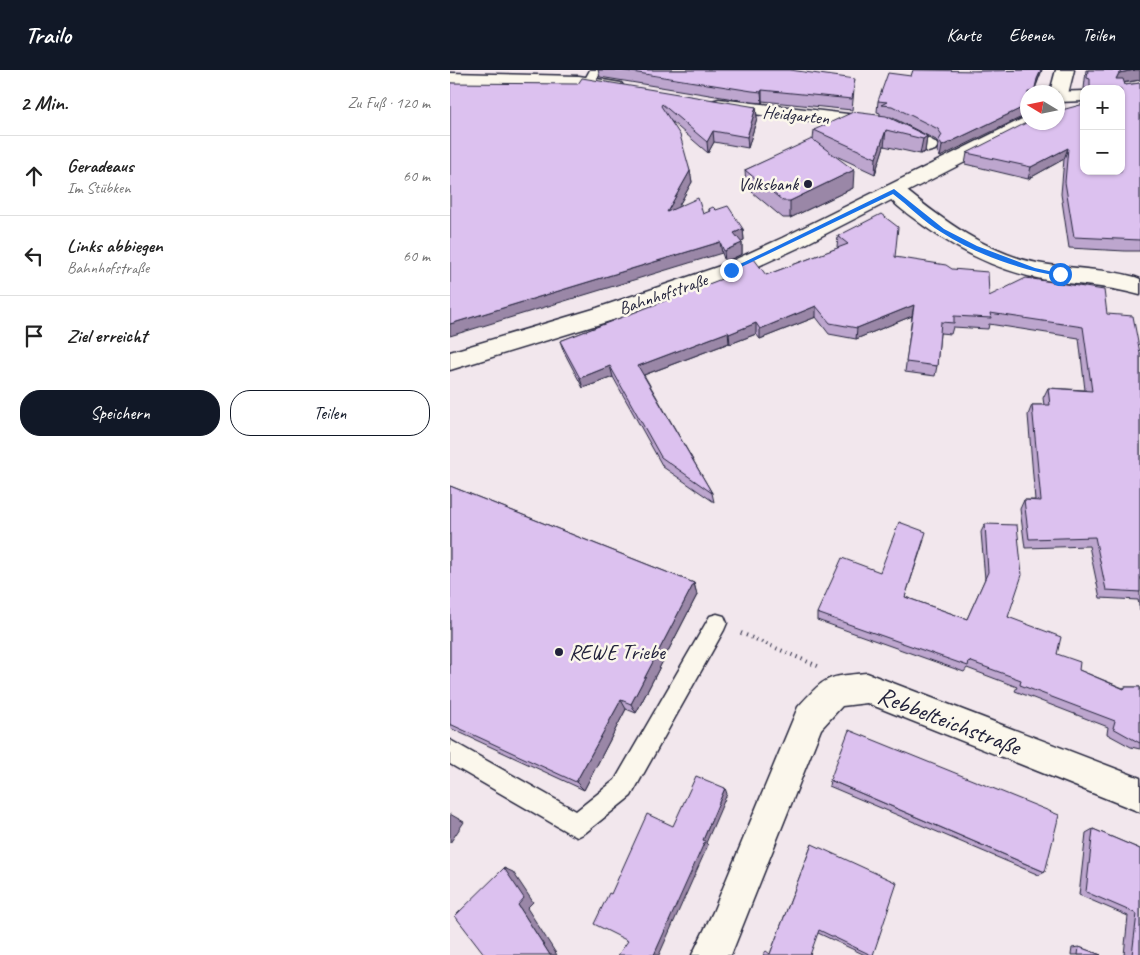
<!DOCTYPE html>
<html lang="de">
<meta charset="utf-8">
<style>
:root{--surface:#fff;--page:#f6f6f6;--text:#222;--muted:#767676;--line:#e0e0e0;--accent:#111827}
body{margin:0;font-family:Caveat,sans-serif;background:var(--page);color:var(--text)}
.controls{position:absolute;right:15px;top:15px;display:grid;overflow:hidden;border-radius:10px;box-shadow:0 1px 4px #0004}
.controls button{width:45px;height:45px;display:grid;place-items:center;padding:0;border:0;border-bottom:1px solid var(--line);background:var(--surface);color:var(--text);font:25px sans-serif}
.compass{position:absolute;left:570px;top:15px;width:45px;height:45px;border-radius:50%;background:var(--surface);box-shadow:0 1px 4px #0004;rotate:280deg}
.stop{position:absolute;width:15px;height:15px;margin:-11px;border:4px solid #1a73e8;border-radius:50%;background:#fff}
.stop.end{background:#1a73e8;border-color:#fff;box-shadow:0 1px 5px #0008}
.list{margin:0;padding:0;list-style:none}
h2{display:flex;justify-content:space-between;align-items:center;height:65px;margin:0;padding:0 20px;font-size:21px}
h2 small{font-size:16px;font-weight:400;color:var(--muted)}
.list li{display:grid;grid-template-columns:32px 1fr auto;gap:15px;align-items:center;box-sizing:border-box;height:80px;padding:0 20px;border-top:1px solid var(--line)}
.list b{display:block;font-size:19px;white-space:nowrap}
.list p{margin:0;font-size:16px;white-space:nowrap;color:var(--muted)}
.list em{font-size:16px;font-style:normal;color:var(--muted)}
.actions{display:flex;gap:10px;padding:15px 20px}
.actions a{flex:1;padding:11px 0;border:1px solid var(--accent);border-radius:20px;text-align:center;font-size:18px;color:var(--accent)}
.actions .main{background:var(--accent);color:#fff}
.icon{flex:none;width:28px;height:28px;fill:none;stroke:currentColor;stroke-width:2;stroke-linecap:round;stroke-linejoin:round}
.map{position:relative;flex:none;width:690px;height:885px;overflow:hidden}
header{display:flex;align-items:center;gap:30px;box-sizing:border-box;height:70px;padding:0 25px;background:var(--accent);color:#fff}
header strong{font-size:24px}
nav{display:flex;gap:28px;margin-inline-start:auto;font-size:18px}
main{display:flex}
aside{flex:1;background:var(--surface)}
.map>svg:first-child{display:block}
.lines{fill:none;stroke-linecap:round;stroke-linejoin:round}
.lane-casing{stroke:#22223b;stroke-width:3}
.street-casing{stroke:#22223b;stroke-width:3}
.secondary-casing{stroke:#22223b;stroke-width:3}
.path{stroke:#22223b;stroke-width:4;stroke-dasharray:1 4.5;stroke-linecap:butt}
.lane{fill:#fbf7ec;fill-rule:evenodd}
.street{fill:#fbf7ec;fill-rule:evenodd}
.secondary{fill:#fbf7ec;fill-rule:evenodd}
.wall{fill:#bda6ce;stroke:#22223b}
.shaded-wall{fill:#9a87a7;stroke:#22223b}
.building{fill:#dcc1ef;stroke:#22223b}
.route{fill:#1a73e8}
.poi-dot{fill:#22223b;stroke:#fbf7ec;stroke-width:2}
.labels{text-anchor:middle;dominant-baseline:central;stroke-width:5;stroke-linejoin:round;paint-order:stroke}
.far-street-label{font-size:18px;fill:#22223b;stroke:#fbf7ec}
.far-poi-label{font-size:18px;fill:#22223b;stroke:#fbf7ec;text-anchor:end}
.poi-label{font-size:21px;fill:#22223b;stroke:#fbf7ec;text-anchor:start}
.near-street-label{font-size:25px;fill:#22223b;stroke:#fbf7ec}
</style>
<header>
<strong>Trailo</strong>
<nav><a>Karte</a><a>Ebenen</a><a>Teilen</a></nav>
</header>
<main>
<aside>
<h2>2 Min.<small>Zu Fuß · 120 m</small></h2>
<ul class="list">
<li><svg class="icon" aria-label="ahead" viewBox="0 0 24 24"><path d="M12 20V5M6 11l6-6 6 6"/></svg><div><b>Geradeaus</b><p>Im Stübken</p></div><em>60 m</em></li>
<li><svg class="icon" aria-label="left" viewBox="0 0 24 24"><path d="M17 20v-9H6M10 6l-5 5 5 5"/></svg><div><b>Links abbiegen</b><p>Bahnhofstraße</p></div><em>60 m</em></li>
<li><svg class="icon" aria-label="arrive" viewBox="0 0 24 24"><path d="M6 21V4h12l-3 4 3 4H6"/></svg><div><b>Ziel erreicht</b></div></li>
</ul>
<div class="actions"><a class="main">Speichern</a><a>Teilen</a></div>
</aside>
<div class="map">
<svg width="690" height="885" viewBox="0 0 690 885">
<rect width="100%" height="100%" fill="#f2e7ed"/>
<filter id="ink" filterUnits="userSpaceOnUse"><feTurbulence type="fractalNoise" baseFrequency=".02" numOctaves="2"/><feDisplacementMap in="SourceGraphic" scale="10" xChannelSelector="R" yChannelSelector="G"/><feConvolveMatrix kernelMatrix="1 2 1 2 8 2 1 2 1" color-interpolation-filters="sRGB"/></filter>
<g filter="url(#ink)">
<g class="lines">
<defs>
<path id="lane" d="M140 0H152L143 16 139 17 133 13Z
M267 544 274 546 277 553 274 560 181 726 135 763 127 767 119 763 0 694V670L126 741 165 710 260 546Z"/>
<path id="street" d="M0 3 129 6 171 13 174 17 171 21 165 22 129 16 0 13Z
M634 21V31L608 32V22H604Z
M269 29 440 49 485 72 488 76 485 80 478 82 435 60 262 39 260 35 262 31Z
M444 115 451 116C491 149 535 182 587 193 619 199 653 198 685 207L690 209V225C658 216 628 215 596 210 551 202 511 182 474 156 461 146 443 135 434 121L437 116Z
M417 603 690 708V742L417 633 392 636 371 659 281 885H242L263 842 348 637C377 606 374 607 417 603Z"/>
<path id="secondary" d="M606 0H624L617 28 614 32 608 34V22H600Z
M578 46V52H587L585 56 348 178 289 205 163 250 0 300V282L147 238 273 195 332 168Z"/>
</defs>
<use href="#lane" class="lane-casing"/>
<use href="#street" class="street-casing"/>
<use href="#secondary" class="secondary-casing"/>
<path class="path" d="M291 563 370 597"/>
<use href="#lane" class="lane"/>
<use href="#street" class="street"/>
<use href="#secondary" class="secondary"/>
</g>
<path class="wall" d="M148 0H340L404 20 402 40 312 31V33L302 32 150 7Z
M592 0 585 19 490 87 487 81 488 74 486 70 441 47H438L477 66 475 82 470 84 434 76 425 104 384 85 403 118 340 148H333L296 117 295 100 363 70 364 60 430 45V43L427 42 428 31 461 6 530 1Z
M636 0H690V10L674 13 675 15 690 13V181H675L619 178 611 124 614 89 578 109 515 94 517 83 632 35 634 28V101L671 19H634Z
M0 13 306 37 307 48 298 78 264 72 258 83 221 51 240 101 242 112 228 137 253 144 259 142V139L266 140 293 159 294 170 290 171 292 173V184L275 192 272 183Z
M388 166 445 187 539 226 657 244 690 283V540L688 530 650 528 639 476 575 478 570 439 574 430H585L578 345 582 335H594L593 328 598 318 635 320 629 268 539 254 538 259 503 257 501 264 490 263 487 296 485 306 455 302 462 246 406 269 379 264 366 247 310 269 306 264 280 274 279 273 194 305 262 423 264 432 213 397 163 307 133 318 114 282 110 271 281 206 280 199 316 205 388 178 387 177Z
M0 416 244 513 247 525 186 643 176 639 134 720 0 658Z
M535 454 558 547 629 600 673 618 675 617H690V679L681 677 657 664 658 657 565 621 567 617 517 598 514 602 367 550V543L430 502 474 470 455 527 517 549 535 509 531 462Z
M380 710 595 802 589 805 379 716Z
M643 759 690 779V885H674L678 846 629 825 636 763Z
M362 774 423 885H415L368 863 320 884Z
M629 877 651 885H621L622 878Z"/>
<path class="shaded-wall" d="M591 0H592L584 20 587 9Z
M685 0H690V10L665 14 666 9 669 3Z
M312 20V33L311 22Z
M578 35V44L490 87 492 76Z
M306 37 307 48 298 78 297 67Z
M436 60 434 76 425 104 426 88Z
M263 61 264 72 258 83 257 72Z
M477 66 475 82 470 84 473 69Z
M618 78 614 89 578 109 581 97Z
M404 100 403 118 340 148V131Z
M240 101 242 112 219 153 217 142Z
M293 159 294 170 284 174V163Z
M270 172 272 183 0 266V254Z
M292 173V184L275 192 274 181Z
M464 235 462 246 406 269 407 258Z
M366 236V247L310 269V259Z
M306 253V264L280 274 279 264Z
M278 262 279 273 191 306 188 296Z
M160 296 163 307 133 318 130 308Z
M244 513 247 525 186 643 181 634Z
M171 630 176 639 134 720 126 712Z
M275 718 277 724 256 773 258 775 209 885H204L253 770Z
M0 744 14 752 0 773Z
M54 798 63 802 83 832 77 838 107 885H100L68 835Z"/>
<path class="building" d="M169 0H340L405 9 402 29 312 20 311 22 302 21Z
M463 0 530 1 591 0 587 9 584 22H578V35L492 76 489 70 492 65 488 59 442 36 431 35 437 32 428 31 438 3 461 6Z
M638 0H685L669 3 666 9H673L675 15 690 13V170L624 167 615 112 618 78 581 97 517 83 578 52H608V41L634 34V101H671V19H640V9L637 8Z
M132 8 306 37 297 67 263 61 257 72 212 34 211 36 230 65 240 101 217 142 248 128 253 144 260 141 259 139 263 137 266 140 278 136 293 159 284 163 292 173 274 181 270 172 0 254V13L128 14Z
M403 42 436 46 477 66 473 69 436 60 426 88 364 60Z
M362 69 404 100 340 131H333L295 100Z
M431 144 448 157 445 187 496 195 502 199 538 202 539 226 576 208 654 220 657 244 683 246 690 283V522L656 520 645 467 579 469 574 430 591 431 582 335H600L598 318 642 321 633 257 540 243 541 248 504 246V253L491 252 487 296 456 292 464 235 407 258 380 253 366 236 310 259 306 253 279 264 278 262 188 296 262 423 211 387 160 296 130 308 110 271 282 205 280 199 304 189 316 205 398 174 388 166Z
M0 416 244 513 181 634 171 630 126 712 0 654Z
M449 452 476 462 455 527 517 549 538 502 535 454 567 455 572 505 558 547 611 567 607 584 630 592 629 600 674 619 675 617H690V673L688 672 663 658 665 651 570 615 571 610 519 591 518 596 367 543 392 488 430 502Z
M399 660 609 745 595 802 380 710Z
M246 706 275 718 253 770 255 771 204 885H168L178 871 144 854 159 823 161 824 197 744 223 756Z
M643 759 690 779V885H682L687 844 636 822Z
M362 774 447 813 423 885H421L369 860 360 885H313L316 881 320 884Z
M54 798 74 828 68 835 100 885H35L5 846Z
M629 877 651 885H628Z"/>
</g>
<path class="route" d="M444 119 494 159 527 176 585 198 613 204 610 206C569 200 526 184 491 162 474 152 459 136 443 124L283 201 278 200Z"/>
<g class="poi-dot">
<circle cx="358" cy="114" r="5"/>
<circle cx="109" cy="582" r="5"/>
</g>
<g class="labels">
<g class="far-street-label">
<text transform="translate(346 45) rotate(6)">Heidgarten</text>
<text transform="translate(213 224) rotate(-19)">Bahnhofstraße</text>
</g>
<g class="far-poi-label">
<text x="348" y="114">Volksbank</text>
</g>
<g class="poi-label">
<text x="119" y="582">REWE Triebe</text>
</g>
<g class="near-street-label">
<text transform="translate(499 651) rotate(21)">Rebbelteichstraße</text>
</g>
</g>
</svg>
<div class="controls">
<button>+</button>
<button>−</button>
</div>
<svg class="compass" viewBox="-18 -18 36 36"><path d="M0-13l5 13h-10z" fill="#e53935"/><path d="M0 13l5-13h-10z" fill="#767676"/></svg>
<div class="stop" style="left:610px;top:204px"></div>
<div class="stop end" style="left:281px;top:200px"></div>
</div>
</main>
